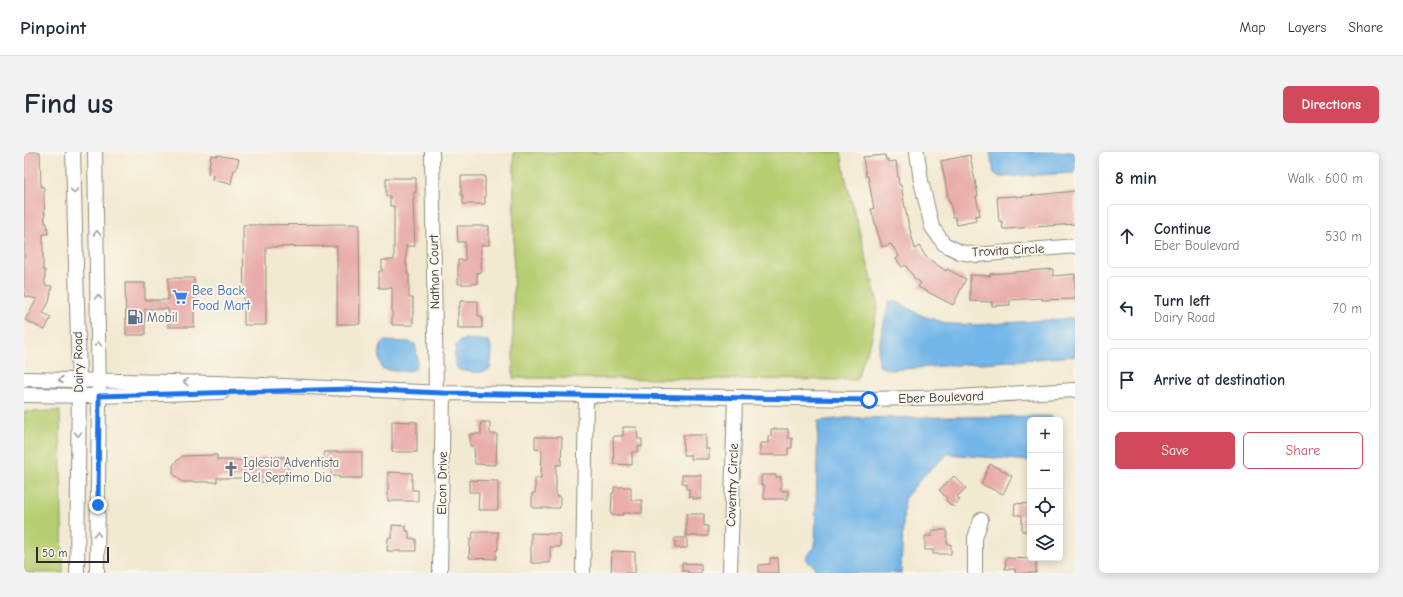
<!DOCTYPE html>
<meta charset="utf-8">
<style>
:root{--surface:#fff;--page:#f2f2f3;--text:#1f2937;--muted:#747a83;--line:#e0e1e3;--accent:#d1495b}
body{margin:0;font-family:"Comic Neue",sans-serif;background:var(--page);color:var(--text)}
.controls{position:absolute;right:12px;bottom:12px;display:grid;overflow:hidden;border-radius:6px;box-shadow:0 2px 10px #0003}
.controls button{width:36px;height:36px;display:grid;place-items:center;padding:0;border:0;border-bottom:1px solid var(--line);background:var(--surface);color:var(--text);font:20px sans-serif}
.scale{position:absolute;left:12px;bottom:10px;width:73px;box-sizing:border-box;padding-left:4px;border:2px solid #2b2b2b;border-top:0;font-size:11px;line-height:14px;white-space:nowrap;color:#2b2b2b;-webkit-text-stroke:3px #fbf7ec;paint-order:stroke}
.stop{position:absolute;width:12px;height:12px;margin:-9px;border:3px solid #1a73e8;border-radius:50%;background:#fff}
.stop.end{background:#1a73e8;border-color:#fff;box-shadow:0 1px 4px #0008}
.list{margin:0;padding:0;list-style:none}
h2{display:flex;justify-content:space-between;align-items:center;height:52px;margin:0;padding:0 16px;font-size:17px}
h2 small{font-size:13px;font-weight:400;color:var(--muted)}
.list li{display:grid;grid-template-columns:26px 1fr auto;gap:12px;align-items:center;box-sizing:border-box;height:64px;margin:0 8px 8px;padding:0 8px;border:1px solid var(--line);border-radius:6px}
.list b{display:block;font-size:15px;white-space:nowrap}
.list p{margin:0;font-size:13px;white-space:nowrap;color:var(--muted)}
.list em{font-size:13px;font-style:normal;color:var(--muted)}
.actions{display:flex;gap:8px;padding:12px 16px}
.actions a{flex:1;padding:9px 0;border:1px solid var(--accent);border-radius:6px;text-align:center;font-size:14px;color:var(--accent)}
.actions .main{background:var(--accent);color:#fff}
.icon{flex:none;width:22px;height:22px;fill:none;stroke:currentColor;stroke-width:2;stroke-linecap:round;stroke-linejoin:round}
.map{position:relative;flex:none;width:1051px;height:421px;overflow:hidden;border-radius:6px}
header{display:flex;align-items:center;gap:24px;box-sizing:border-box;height:56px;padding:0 20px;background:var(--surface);border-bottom:1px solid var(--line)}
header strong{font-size:19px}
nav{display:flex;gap:22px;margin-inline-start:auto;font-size:14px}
.intro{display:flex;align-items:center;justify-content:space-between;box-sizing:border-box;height:96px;padding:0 24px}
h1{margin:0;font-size:28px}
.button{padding:10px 18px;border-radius:6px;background:var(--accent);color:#fff;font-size:14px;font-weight:700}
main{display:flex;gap:24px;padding:0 24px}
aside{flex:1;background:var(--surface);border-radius:6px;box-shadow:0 2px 10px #0003}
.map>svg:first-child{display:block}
.green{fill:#b7cd71;stroke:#717c4e}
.water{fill:#72b5e8;stroke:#4e708a}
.building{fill:#e8acaa}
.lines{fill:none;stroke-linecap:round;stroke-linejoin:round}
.minor-casing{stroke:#8e8a7e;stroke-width:16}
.minor{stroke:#fff;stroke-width:14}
.oneway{stroke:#a0a0a0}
.route{stroke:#1a73e8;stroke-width:5}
.labels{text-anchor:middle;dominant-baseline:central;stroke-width:4;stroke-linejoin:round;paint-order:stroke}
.street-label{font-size:13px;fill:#2b2b2b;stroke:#fbf7ec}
.shop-label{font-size:13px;fill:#366cbe;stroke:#fbf7ec;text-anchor:start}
.service-label{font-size:13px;fill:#4e5e75;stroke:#fbf7ec;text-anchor:start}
.worship-label{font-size:13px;fill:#5b616d;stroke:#fbf7ec;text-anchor:start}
</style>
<header>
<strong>Pinpoint</strong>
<nav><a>Map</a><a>Layers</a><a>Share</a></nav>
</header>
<div class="intro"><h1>Find us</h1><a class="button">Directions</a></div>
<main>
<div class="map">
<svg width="1051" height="421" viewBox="0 0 1051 421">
<rect width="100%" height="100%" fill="#fbf7ec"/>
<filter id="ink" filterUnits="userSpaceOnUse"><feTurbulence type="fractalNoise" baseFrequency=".025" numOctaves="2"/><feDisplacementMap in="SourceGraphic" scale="8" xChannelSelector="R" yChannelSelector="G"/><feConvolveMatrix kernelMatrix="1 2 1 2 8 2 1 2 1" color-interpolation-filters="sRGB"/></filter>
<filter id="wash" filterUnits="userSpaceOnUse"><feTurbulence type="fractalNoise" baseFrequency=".012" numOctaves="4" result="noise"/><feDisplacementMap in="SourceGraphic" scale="16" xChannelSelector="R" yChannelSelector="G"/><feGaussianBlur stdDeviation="0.9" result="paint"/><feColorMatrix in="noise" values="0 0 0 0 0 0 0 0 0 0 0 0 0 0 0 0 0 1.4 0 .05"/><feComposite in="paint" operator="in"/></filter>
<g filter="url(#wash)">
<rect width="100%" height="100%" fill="#f2e9d1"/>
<path class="green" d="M490 0H817L821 24 854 151 847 189 836 217 833 228 489 226Z
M36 259 39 421H0V260Z"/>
<path class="water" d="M966 0H1051V21L976 25 970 21Z
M865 149H871L899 164 925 172 955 173 1051 166V204L866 218 855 214 854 199Z
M441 187 465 189 468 200 466 217C457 222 445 220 435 218 428 212 431 201 432 193L436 189Z
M360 189 385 190 391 192C392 198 395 208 392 215 389 222 365 218 358 217 355 209 354 195 360 189Z
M1026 264 1029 266 1028 268H1006V309L924 302 900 323 880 347 877 421H792L790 414 782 408 783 403 791 395 794 269 822 266Z"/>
<g id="blocks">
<path class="building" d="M0 0H16L17 35H20V43L21 71H23L24 82H19V118H21V133L28 134 25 150 19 161 27 165 21 178 1 168 13 147 0 144Z
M187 3 193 4V3L215 7 212 18H210L207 32 188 28 189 23 184 22Z
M861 3 862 8 864 7V10L872 9 875 33H877L883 66 891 97 895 94 902 105 922 119 923 117 942 127 929 153 894 135 897 131 890 126V125L881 113 878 115 872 107 875 104 867 92 858 95 847 57H850L844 24H842L839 5Z
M946 3 954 44H952L956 63 951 64 952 69 933 73 931 65H929L926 50H925L917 9Z
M437 24H461V52H439V43H437Z
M362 26H392V40H390V48H389L391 94H382V113H383V122H385V146H389V173H368V136H355V119H358V108H370V54H366V44H362Z
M1051 39V72L983 77H979L978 69H975L973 45 992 44V45Z
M335 72 336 172H313V94L242 95V173H220L219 73Z
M433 74H465V93H457V120L453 121V132H434V108H441V90H434Z
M1029 117V124L1051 122V147L1018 148V146L986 148V153L968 154V150L946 149V123L966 124V122Z
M144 126H170V175H144V157H121V183H102L101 131H121V148H144Z
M436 149H454V164H458V176H434V155H436Z
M368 269 393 270V300H368Z
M457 270H466V282H473L472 313 451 312 450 294H446V282H457Z
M599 275H613L614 287H618V295L614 294V300H608V313L590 312 589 284H599Z
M747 277H764V286H768V296H764V303H736V291H744V284H747Z
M659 283H682V297H685V307H667V303H659Z
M511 285H538L537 313H532V344H536V356H508V341H511V326H517L518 298 511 297Z
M300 300H338V326H315V324H307V317H300Z
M193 303V308H236V305H265V330H236V326H193V330H158L149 321V313L158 304Z
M966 312 982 320V321L988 324 979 342 957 332Z
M364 320 388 321V338H394V349H364Z
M658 323H677V347H669V345H665V337H662V331H658Z
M737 323H752V325H757V339H764V347H740V333H737Z
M930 324 942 336 933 345 936 348 929 355 922 348 923 346 915 338Z
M445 328 474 329V358H454L455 340H445Z
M590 335H607V348H618V361H599V363H587L588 341H590Z
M991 351 1006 352V379H998V363H990Z
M662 362H680V374H684V384H662Z
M368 373 382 374V379H385V386L392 387V399H363L364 386H368Z
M908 378H923V392H927V402H909V398H901V384H908Z
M449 380H474V398H472V407L445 406 446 387H448Z
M507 381 536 382V395H526V411H507Z
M651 386H663V396H651Z
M588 399 611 400V421H587Z
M746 406H754L755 421H735V413L746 412Z
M982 406 1012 407V421H991V417H981Z
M658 411 677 412V421H664V419H658Z"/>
</g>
</g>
<g filter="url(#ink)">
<use href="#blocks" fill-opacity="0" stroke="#8e8a7e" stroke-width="1"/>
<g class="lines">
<defs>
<path id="minor" d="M49 0 55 228 53 421
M71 0 75 244 73 421
M408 0 412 240
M893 0 897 29 908 75 920 92 936 100 953 103 1051 94
M0 227 192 231 419 241 845 247 934 245 1051 238
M0 243 75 244 198 240
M416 421 419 241
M559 421 562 243
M706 421 711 245
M951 421V386L957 368"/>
</defs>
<use href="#minor" class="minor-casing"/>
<use href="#minor" class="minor"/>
</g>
<defs><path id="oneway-chevron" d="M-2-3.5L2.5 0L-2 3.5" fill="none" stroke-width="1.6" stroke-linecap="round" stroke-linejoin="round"/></defs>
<g class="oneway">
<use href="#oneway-chevron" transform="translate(50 39) rotate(89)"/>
<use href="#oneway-chevron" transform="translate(73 81) rotate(-91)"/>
<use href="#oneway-chevron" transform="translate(74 145) rotate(-90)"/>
<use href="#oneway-chevron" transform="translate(74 192) rotate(-90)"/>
<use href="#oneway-chevron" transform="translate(37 228) rotate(-180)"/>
<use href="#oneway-chevron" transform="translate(162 230) rotate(-179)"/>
<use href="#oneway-chevron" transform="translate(54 282) rotate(90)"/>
<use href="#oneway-chevron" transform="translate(73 382) rotate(-89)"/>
</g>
</g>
<g class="lines" filter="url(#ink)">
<path class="route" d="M74 353 75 244 327 237 419 241 845 248"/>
</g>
<defs>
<symbol id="supermarket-bare" viewBox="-9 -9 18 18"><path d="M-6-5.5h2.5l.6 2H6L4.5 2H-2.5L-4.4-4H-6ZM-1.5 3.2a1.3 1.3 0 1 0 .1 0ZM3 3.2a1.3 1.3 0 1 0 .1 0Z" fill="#3f7fe0" stroke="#fbf7ec" stroke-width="2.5" paint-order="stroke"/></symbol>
<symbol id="fuel-bare" viewBox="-9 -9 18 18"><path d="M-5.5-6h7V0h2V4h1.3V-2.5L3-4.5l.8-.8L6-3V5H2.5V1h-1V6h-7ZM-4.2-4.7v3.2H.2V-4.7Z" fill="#5c6f8a" stroke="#fbf7ec" stroke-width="2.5" paint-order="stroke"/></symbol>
<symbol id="church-bare" viewBox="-9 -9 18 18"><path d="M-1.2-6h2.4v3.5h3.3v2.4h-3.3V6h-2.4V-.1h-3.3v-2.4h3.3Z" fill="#6b7280" stroke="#fbf7ec" stroke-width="2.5" paint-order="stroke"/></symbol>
</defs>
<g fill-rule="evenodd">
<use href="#supermarket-bare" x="145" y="134" width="22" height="22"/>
<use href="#fuel-bare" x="100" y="154" width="22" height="22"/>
<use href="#church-bare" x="196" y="306" width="22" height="22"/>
</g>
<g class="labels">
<g class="street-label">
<text transform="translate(984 98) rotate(-3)">Trovita Circle</text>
<text transform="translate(410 120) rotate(-91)">Nathan Court</text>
<text transform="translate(54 210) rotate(-91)">Dairy Road</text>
<text transform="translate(917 245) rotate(-2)">Eber Boulevard</text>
<text transform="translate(418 331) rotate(-89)">Elcon Drive</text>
<text transform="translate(708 333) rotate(-88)">Coventry Circle</text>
</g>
<g class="shop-label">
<text x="168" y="138">Bee Back<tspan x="168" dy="15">Food Mart</tspan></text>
</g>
<g class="service-label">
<text x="123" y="165">Mobil</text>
</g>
<g class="worship-label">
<text x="219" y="310">Iglesia Adventista<tspan x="219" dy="15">Del Septimo Dia</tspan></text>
</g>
</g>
</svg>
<div class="controls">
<button>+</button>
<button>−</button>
<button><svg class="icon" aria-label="locate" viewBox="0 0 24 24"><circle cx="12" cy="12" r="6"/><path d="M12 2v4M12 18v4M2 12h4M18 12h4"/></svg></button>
<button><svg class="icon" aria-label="layers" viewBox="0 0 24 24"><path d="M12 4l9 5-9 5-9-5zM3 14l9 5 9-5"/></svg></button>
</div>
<div class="scale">50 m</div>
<div class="stop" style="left:845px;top:248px"></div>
<div class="stop end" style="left:74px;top:353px"></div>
</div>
<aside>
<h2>8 min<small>Walk · 600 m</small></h2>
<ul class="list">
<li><svg class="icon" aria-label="ahead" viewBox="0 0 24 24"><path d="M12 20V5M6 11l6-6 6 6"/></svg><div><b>Continue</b><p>Eber Boulevard</p></div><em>530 m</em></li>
<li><svg class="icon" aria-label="left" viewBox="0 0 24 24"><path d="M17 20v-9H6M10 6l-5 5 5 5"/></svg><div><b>Turn left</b><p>Dairy Road</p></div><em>70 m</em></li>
<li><svg class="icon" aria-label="arrive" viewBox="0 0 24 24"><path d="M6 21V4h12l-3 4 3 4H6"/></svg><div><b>Arrive at destination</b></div></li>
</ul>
<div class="actions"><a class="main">Save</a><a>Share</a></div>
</aside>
</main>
